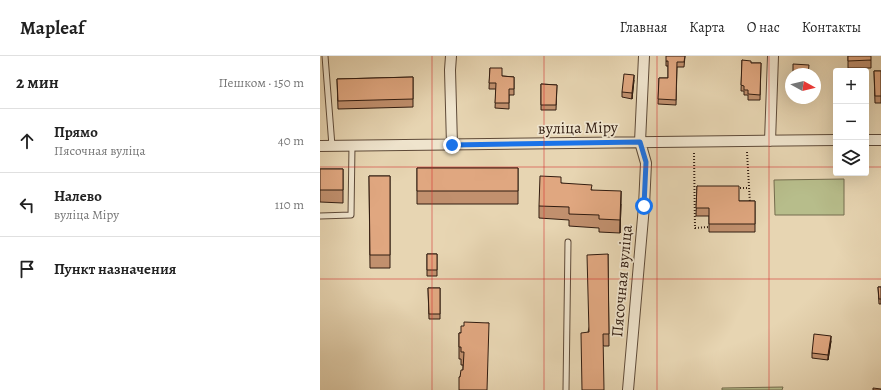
<!DOCTYPE html>
<html lang="ru">
<meta charset="utf-8">
<style>
:root{--surface:#fff;--page:#f2f2f2;--text:#222;--muted:#767676;--line:#e0e0e0}
body{margin:0;font-family:Alegreya,serif;background:var(--page);color:var(--text)}
.controls{position:absolute;right:12px;top:12px;display:grid;overflow:hidden;border-radius:4px;box-shadow:0 4px 16px #0002}
.controls button{width:36px;height:36px;display:grid;place-items:center;padding:0;border:0;border-bottom:1px solid var(--line);background:var(--surface);color:var(--text);font:20px sans-serif}
.compass{position:absolute;left:465px;top:12px;width:36px;height:36px;border-radius:50%;background:var(--surface);box-shadow:0 4px 16px #0002;rotate:98deg}
.stop{position:absolute;width:12px;height:12px;margin:-9px;border:3px solid #1a73e8;border-radius:50%;background:#fff}
.stop.end{background:#1a73e8;border-color:#fff;box-shadow:0 1px 4px #0008}
.list{margin:0;padding:0;list-style:none}
h2{display:flex;justify-content:space-between;align-items:center;height:52px;margin:0;padding:0 16px;font-size:17px}
h2 small{font-size:13px;font-weight:400;color:var(--muted)}
.list li{display:grid;grid-template-columns:26px 1fr auto;gap:12px;align-items:center;box-sizing:border-box;height:64px;padding:0 16px;border-top:1px solid var(--line)}
.list b{display:block;font-size:15px;white-space:nowrap}
.list p{margin:0;font-size:13px;white-space:nowrap;color:var(--muted)}
.list em{font-size:13px;font-style:normal;color:var(--muted)}
.icon{flex:none;width:22px;height:22px;fill:none;stroke:currentColor;stroke-width:2;stroke-linecap:round;stroke-linejoin:round}
.map{position:relative;flex:none;width:561px;height:334px;overflow:hidden}
header{display:flex;align-items:center;gap:24px;box-sizing:border-box;height:56px;padding:0 20px;background:var(--surface);border-bottom:1px solid var(--line)}
header strong{font-size:19px}
nav{display:flex;gap:22px;margin-inline-start:auto;font-size:14px}
main{display:flex}
aside{flex:1;background:var(--surface)}
.map>svg:first-child{display:block}
.green{fill:#b7bd8b;stroke:#746c4e}
.lines{fill:none;stroke-linecap:round;stroke-linejoin:round}
.lane-casing{stroke:#5e4a38;stroke-width:7}
.street-casing{stroke:#5e4a38;stroke-width:12}
.path{stroke:#311c10;stroke-width:2;stroke-dasharray:1 2;stroke-linecap:butt}
.lane{stroke:#efe4cd;stroke-width:5}
.street{stroke:#efe4cd;stroke-width:10}
.wall{fill:#c1906e;stroke:#311c10}
.shaded-wall{fill:#9d755a;stroke:#311c10}
.building{fill:#e0a780;stroke:#311c10}
.route{stroke:#1a73e8;stroke-width:5}
.grid{fill:none;stroke:#d62828;stroke-width:1;stroke-opacity:0.55}
.labels{text-anchor:middle;dominant-baseline:central;stroke-width:3.5;stroke-linejoin:round;paint-order:stroke}
.street-label{font-size:16px;fill:#311c10;stroke:#efe4cd}
</style>
<header>
<strong>Mapleaf</strong>
<nav><a>Главная</a><a>Карта</a><a>О нас</a><a>Контакты</a></nav>
</header>
<main>
<aside>
<h2>2 мин<small>Пешком · 150 m</small></h2>
<ul class="list">
<li><svg class="icon" aria-label="ahead" viewBox="0 0 24 24"><path d="M12 20V5M6 11l6-6 6 6"/></svg><div><b>Прямо</b><p>Пясочная вуліца</p></div><em>40 m</em></li>
<li><svg class="icon" aria-label="left" viewBox="0 0 24 24"><path d="M17 20v-9H6M10 6l-5 5 5 5"/></svg><div><b>Налево</b><p>вуліца Міру</p></div><em>110 m</em></li>
<li><svg class="icon" aria-label="arrive" viewBox="0 0 24 24"><path d="M6 21V4h12l-3 4 3 4H6"/></svg><div><b>Пункт назначения</b></div></li>
</ul>
</aside>
<div class="map">
<svg width="561" height="334" viewBox="0 0 561 334">
<rect width="100%" height="100%" fill="#e7d5b2"/>
<filter id="stains"><feTurbulence type="fractalNoise" baseFrequency=".005" numOctaves="4"/><feColorMatrix values="0 0 0 0 .2 0 0 0 0 .09 0 0 0 0 .02 0 0 0 .5 -.17"/></filter>
<radialGradient id="worn" r=".72"><stop offset=".6" stop-color="#630" stop-opacity="0"/><stop offset="1" stop-color="#630" stop-opacity=".3"/></radialGradient>
<path class="green" d="M524 123V159H455L454 124Z
M463 331 462 334H402V332Z"/>
<g class="lines">
<defs>
<path id="lane" d="M5 0 12 90
M0 160 31 159 32 90
M246 334 248 186"/>
<path id="street" d="M131 0 130 14 132 89
M546 84H561
M450 85 453 0
M0 90 516 84
M308 334 324 150 326 107 320 86 324 0"/>
</defs>
<use href="#lane" class="lane-casing"/>
<use href="#street" class="street-casing"/>
<path class="path" d="M427 96 430 148
M374 97 375 172 389 171
M417 132H429"/>
<use href="#lane" class="lane"/>
<use href="#street" class="street"/>
</g>
<path class="wall" d="M365 0 364 11H357L356 49 338 48 339 22H348V10H346V5Z
M528 0 551 4V12H528Z
M422 4 431 7H441L440 44H428V39H424V35H421Z
M170 12 182 20 194 21V39H189V53L175 52 176 33H169Z
M554 15H561V47H555Z
M93 21V51L18 53 17 23Z
M314 24 312 43 302 41V36Z
M221 28 237 29 236 54H221Z
M97 112H198V148H97Z
M0 113H23V147L0 146Z
M49 120H70V212H50Z
M241 127 272 134 301 148 300 177 279 176V172L249 170V164L219 162V150Z
M377 130 419 145H435V176H389V160H376Z
M107 198H117V220H107Z
M288 198 289 290H284L268 276Z
M558 231H561V248H559Z
M108 232H120V263H109Z
M169 267 140 321 143 314V309H141V303H139V277H141L144 270Z
M511 285 508 304 492 302V297Z"/>
<path class="shaded-wall" d="M314 19V24L312 43V37Z
M301 135V148L300 177V164Z
M511 280V285L508 304V299Z"/>
<path class="building" d="M346 0H365L364 6H357L356 44 338 43 339 22H348V5H346Z
M528 0H551V4L528 5Z
M422 4 431 5V7H441L440 39 428 38V34H424V30L421 29Z
M473 8 489 9 488 18H473Z
M170 12H182V20L194 21V33H189V47H175L176 27H169Z
M554 15H561V40H555Z
M304 18 314 19 312 37 302 36Z
M93 21V43L18 45 17 23Z
M221 28 237 29 236 49H221Z
M97 112H198V135H97Z
M0 113H23V134H0Z
M49 120H70V199H50Z
M220 120 241 121V127L272 129 271 134 301 135 300 164 279 163V159L249 158V151L219 150Z
M377 130H419V145H435V168H389V152H376Z
M107 198H117V214H107Z
M288 198 289 278H283L284 334H262L261 277 269 276 267 199Z
M558 231H561V243H559Z
M108 232H120V258H109Z
M144 266 169 267 167 334H139V321H140L141 314H143L144 296H141V291H139V277H141V270H144Z
M494 278 511 280 508 299 492 297Z
M553 332 561 333V334H553Z"/>
<g class="lines">
<path class="route" d="M132 89 320 86 326 106 324 150"/>
</g>
<path class="grid" d="M112 0V334M224 0V334M337 0V334M449 0V334M0 111H516M546 111H561M0 223H561"/>
<g class="labels">
<g class="street-label">
<text transform="translate(258 72) rotate(-1)">вуліца Міру</text>
<text transform="translate(302 225) rotate(-85)">Пясочная вуліца</text>
</g>
</g>
<rect width="100%" height="100%" filter="url(#stains)"/>
<rect width="100%" height="100%" fill="url(#worn)"/>
</svg>
<div class="controls">
<button>+</button>
<button>−</button>
<button><svg class="icon" aria-label="layers" viewBox="0 0 24 24"><path d="M12 4l9 5-9 5-9-5zM3 14l9 5 9-5"/></svg></button>
</div>
<svg class="compass" viewBox="-18 -18 36 36"><path d="M0-13l5 13h-10z" fill="#e53935"/><path d="M0 13l5-13h-10z" fill="#767676"/></svg>
<div class="stop" style="left:324px;top:150px"></div>
<div class="stop end" style="left:132px;top:89px"></div>
</div>
</main>
